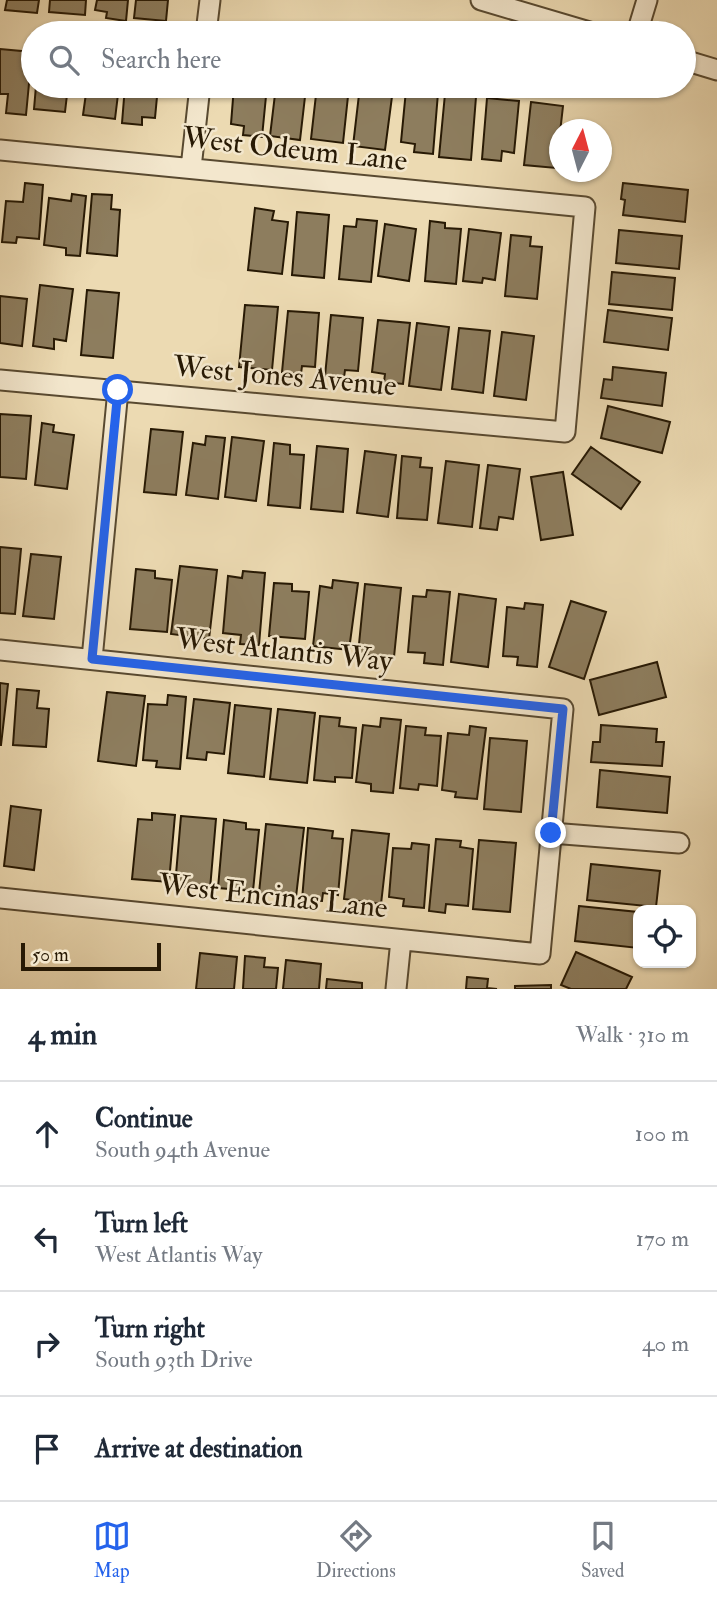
<!DOCTYPE html>
<meta charset="utf-8">
<style>
:root{--surface:#fff;--page:#f6f6f7;--text:#1f2937;--muted:#747a83;--line:#e0e1e3;--accent:#2563eb}
body{margin:0;font-family:"IM FELL Double Pica",serif;background:var(--page);color:var(--text)}
.controls{position:absolute;right:21px;bottom:21px;display:grid;overflow:hidden;border-radius:14px;box-shadow:0 2px 5px #0004}
.controls button{width:63px;height:63px;display:grid;place-items:center;padding:0;border:0;border-bottom:2px solid var(--line);background:var(--surface);color:var(--text);font:35px sans-serif}
.compass{position:absolute;left:549px;top:119px;width:63px;height:63px;border-radius:50%;background:var(--surface);box-shadow:0 2px 5px #0004;rotate:6deg}
.scale{position:absolute;left:21px;bottom:18px;width:140px;box-sizing:border-box;padding-left:7px;border:4px solid #271904;border-top:0;font-size:19px;line-height:24px;white-space:nowrap;color:#271904;-webkit-text-stroke:5px #f3e7cd;paint-order:stroke}
.stop{position:absolute;width:21px;height:21px;margin:-16px;border:5px solid #2563eb;border-radius:50%;background:#fff}
.stop.end{background:#2563eb;border-color:#fff;box-shadow:0 2px 7px #0008}
.list{margin:0;padding:0;list-style:none}
h2{display:flex;justify-content:space-between;align-items:center;height:91px;margin:0;padding:0 28px;font-size:30px}
h2 small{font-size:23px;font-weight:400;color:var(--muted)}
.list li{display:grid;grid-template-columns:46px 1fr auto;gap:21px;align-items:center;box-sizing:border-box;height:105px;padding:0 28px;border-top:2px solid var(--line)}
.list b{display:block;font-size:26px;white-space:nowrap}
.list p{margin:0;font-size:23px;white-space:nowrap;color:var(--muted)}
.list em{font-size:23px;font-style:normal;color:var(--muted)}
.icon{flex:none;width:38px;height:38px;fill:none;stroke:currentColor;stroke-width:2;stroke-linecap:round;stroke-linejoin:round}
.map{position:relative;flex:none;width:717px;height:989px;overflow:hidden}
.search{position:absolute;background:var(--surface);box-shadow:0 2px 5px #0004;left:21px;right:21px;top:21px;height:77px;display:flex;align-items:center;gap:18px;box-sizing:border-box;padding:0 24px;border-radius:38px;color:var(--muted);font-size:26px}
.sheet{height:511px;background:var(--surface)}
nav{display:flex;justify-content:space-around;align-items:center;box-sizing:border-box;height:98px;border-top:2px solid var(--line);background:var(--surface);font-size:19px;color:var(--muted)}
nav a{display:grid;justify-items:center;gap:4px}
nav .on{color:var(--accent)}
.map>svg:first-child{display:block}
.building{fill:#8d7d5e;stroke:#271904;stroke-width:2}
.lines{fill:none;stroke-linecap:round;stroke-linejoin:round}
.street-casing{stroke:#584930;stroke-width:23}
.street{stroke:#f3e7cd;stroke-width:19}
.route{stroke:#2563eb;stroke-width:9}
.labels{text-anchor:middle;dominant-baseline:central;stroke-width:5;stroke-linejoin:round;paint-order:stroke}
.street-label{font-size:30px;fill:#271904;stroke:#f3e7cd}
</style>
<div class="map">
<svg width="717" height="989" viewBox="0 0 717 989">
<rect width="100%" height="100%" fill="#ecdab2"/>
<filter id="stains"><feTurbulence type="fractalNoise" baseFrequency=".00286" numOctaves="4"/><feColorMatrix values="0 0 0 0 .2 0 0 0 0 .09 0 0 0 0 .02 0 0 0 .5 -.17"/></filter>
<radialGradient id="worn" r=".72"><stop offset=".6" stop-color="#630" stop-opacity="0"/><stop offset="1" stop-color="#630" stop-opacity=".3"/></radialGradient>
<path class="building" d="M7 0H39L37 13 5 10Z
M50 0H86L85 15 49 12Z
M97 0H128L126 21 106 18 107 12 95 10Z
M136 0H168L166 21 134 18Z
M0 49 32 52 26 115 6 113 8 94H0Z
M36 86H68L65 112 34 109Z
M87 86H119L115 119 83 115Z
M125 86H158L155 118 142 117V125L122 123Z
M234 86H267L262 137 243 135 244 126 231 124Z
M276 86 306 88 300 140 270 136Z
M317 86H336L335 94 348 96 343 143 311 139Z
M360 86 393 89 385 150 353 146Z
M406 90 438 93 433 154 414 152 415 144 401 142Z
M445 94 476 97 471 160 439 157Z
M487 98 519 101 514 153 502 151 501 161 482 159Z
M531 102 563 106 556 168 524 165Z
M25 183 43 185 39 239 17 237 16 243 2 242 6 201 23 202Z
M623 183 688 190 685 222 623 215 625 200 621 199Z
M72 194 86 196 80 256 66 255V248L44 245 49 198 71 201Z
M92 194 112 195 111 209 120 210 117 256 87 253Z
M255 208 274 211 272 220 288 222 282 274 248 270Z
M297 212 329 215 324 278 292 275Z
M357 219 377 221 371 282 339 279 344 226 356 227Z
M430 221 445 223V228L461 229 456 284 425 281Z
M385 224 416 229 409 281 378 276Z
M469 229 501 233 495 280 483 278 482 283 463 281Z
M619 230 682 236 679 269 616 263Z
M511 235 531 237 530 246 542 247 537 299 505 296Z
M612 272 675 278 672 310 609 304Z
M40 285 73 289 66 341 54 339V349L33 346Z
M87 290 119 293 113 358 81 355Z
M0 296 27 299 22 346 0 343Z
M245 305 278 307 272 370 239 367Z
M608 310 672 318 668 350 604 342Z
M288 311 319 313 315 367 302 366 301 374 282 372Z
M331 315 363 318 358 371 345 370 344 378 325 376Z
M378 320 410 323 403 384 384 382 385 374 372 372Z
M417 323 449 327 441 390 409 386Z
M459 328 490 331 483 393 452 389Z
M502 332 534 336 526 400 494 396Z
M613 367 666 373 662 406 601 398 604 379 612 380Z
M608 406 670 422 662 453 601 438Z
M0 414 31 416 26 479 0 477Z
M42 423 54 425 53 432 74 435 67 489 35 485Z
M151 429 183 432 176 495 144 492Z
M206 436 225 438 218 499 186 495 193 443 205 445Z
M232 437 264 441 256 501 225 497Z
M274 443 290 445V454L304 455 300 508 268 505Z
M317 446 348 449 343 512 311 509Z
M591 447 640 482 621 509 572 474Z
M365 451 396 455 388 517 357 513Z
M402 456 421 458 420 467 432 468 427 520 397 518Z
M446 461 479 465 472 527 438 523Z
M488 465 520 469 513 519 499 517 497 530 480 528Z
M563 472 573 535 541 540 531 477Z
M0 547 21 549 15 614 0 613Z
M31 554 61 557 54 619 23 616Z
M180 566 217 570 209 639 171 634Z
M136 569 155 571V578L172 580 167 632 130 629Z
M243 571 265 573 259 645 240 644 241 635 223 633 228 576 242 578Z
M333 580 358 583 349 650 313 646 320 586 332 588Z
M274 583 292 584V591L309 592 305 639 269 636Z
M365 584 401 588 394 657 358 654Z
M427 590 450 592 443 665 424 663 425 653 408 652 413 596 426 597Z
M459 594 496 599 488 667 451 662Z
M571 601 606 612 584 679 549 667Z
M525 603 543 605 537 667 517 665 518 657 503 656 507 607 524 609Z
M657 662 666 697 599 715 590 680Z
M0 683 8 684 1 745H0Z
M17 689 39 691 37 708 49 709 46 747 13 745Z
M107 692 145 696 136 766 98 761Z
M168 695 186 697 180 769 156 767 157 761 143 760 148 704 167 705Z
M194 699 230 703 224 754 207 752 206 760 187 758Z
M235 705 271 709 264 777 228 773Z
M278 709 315 713 307 783 270 779Z
M320 716 340 718 339 726 356 728 352 778 335 777V782L314 780Z
M381 718 401 720 393 793 371 791V784L356 782 363 725 380 727Z
M601 725 657 729 656 742H664L662 766 591 762 593 742H600Z
M406 726 426 728 425 735 441 736 437 786 419 784 418 790 400 788Z
M470 726 486 728 477 799 455 797 456 792 442 790 448 733 469 735Z
M490 738 527 741 521 812 484 809Z
M600 770 670 777 667 813 597 807Z
M11 806 41 810 34 870 4 866Z
M152 813 175 815 169 882 132 879 138 819 152 820Z
M181 816 216 819 210 889 175 886Z
M224 820 246 823V829L259 830 253 891 218 888Z
M266 824 304 828 296 897 259 893Z
M308 828 333 831 332 838 343 839 338 895 323 893 322 901 302 900Z
M352 830 389 834 381 904 344 899Z
M436 839 461 841 460 847 473 849 468 906 446 904 445 913 429 911Z
M479 840 516 843 510 912 473 909Z
M412 843 429 845 424 908 403 906 404 899 389 897 393 848 411 849Z
M591 864 660 871 656 907 587 900Z
M579 906 638 912V948L575 941Z
M576 952 632 977 626 989H571L561 985Z
M200 953 237 957 234 989H196Z
M245 956 265 958 264 967 278 968 276 989H243Z
M286 960 321 964 319 989H283Z
M467 977 488 979 487 988 497 989H466Z
M327 979 362 983V989H326Z
M551 985V989H515V986Z"/>
<g class="lines">
<defs>
<path id="street" d="M481 0 593 33
M206 33 210 0
M637 33 647 0
M684 60 717 70
M0 150 585 207 565 432 0 380
M191 168 200 86
M0 650 563 709 540 954 0 898
M92 659 118 390
M551 833 679 843
M396 989 401 940"/>
</defs>
<use href="#street" class="street-casing"/>
<use href="#street" class="street"/>
</g>
<g class="lines">
<path class="route" d="M118 390 92 659 563 709 551 833"/>
</g>
<g class="labels">
<g class="street-label">
<text transform="translate(295 149) rotate(6)">West Odeum Lane</text>
<text transform="translate(285 376) rotate(5)">West Jones Avenue</text>
<text transform="translate(284 650) rotate(6)">West Atlantis Way</text>
<text transform="translate(273 896) rotate(6)">West Encinas Lane</text>
</g>
</g>
<rect width="100%" height="100%" filter="url(#stains)"/>
<rect width="100%" height="100%" fill="url(#worn)"/>
</svg>
<div class="controls">
<button><svg class="icon" aria-label="locate" viewBox="0 0 24 24"><circle cx="12" cy="12" r="6"/><path d="M12 2v4M12 18v4M2 12h4M18 12h4"/></svg></button>
</div>
<svg class="compass" viewBox="-18 -18 36 36"><path d="M0-13l5 13h-10z" fill="#e53935"/><path d="M0 13l5-13h-10z" fill="#747a83"/></svg>
<div class="scale">50 m</div>
<div class="stop" style="left:118px;top:390px"></div>
<div class="stop end" style="left:551px;top:833px"></div>
<div class="search"><svg class="icon" aria-label="search" viewBox="0 0 24 24"><circle cx="10" cy="10" r="6"/><path d="M15 15l6 6"/></svg>Search here</div>
</div>
<section class="sheet">
<h2>4 min<small>Walk · 310 m</small></h2>
<ul class="list">
<li><svg class="icon" aria-label="ahead" viewBox="0 0 24 24"><path d="M12 20V5M6 11l6-6 6 6"/></svg><div><b>Continue</b><p>South 94th Avenue</p></div><em>100 m</em></li>
<li><svg class="icon" aria-label="left" viewBox="0 0 24 24"><path d="M17 20v-9H6M10 6l-5 5 5 5"/></svg><div><b>Turn left</b><p>West Atlantis Way</p></div><em>170 m</em></li>
<li><svg class="icon" aria-label="right" viewBox="0 0 24 24"><path d="M7 20v-9h11M14 6l5 5-5 5"/></svg><div><b>Turn right</b><p>South 93th Drive</p></div><em>40 m</em></li>
<li><svg class="icon" aria-label="arrive" viewBox="0 0 24 24"><path d="M6 21V4h12l-3 4 3 4H6"/></svg><div><b>Arrive at destination</b></div></li>
</ul>
</section>
<nav>
<a class="on"><svg class="icon" aria-label="map" viewBox="0 0 24 24"><path d="M3 6l6-2 6 2 6-2v14l-6 2-6-2-6 2zM9 4v14M15 6v14"/></svg>Map</a>
<a><svg class="icon" aria-label="directions" viewBox="0 0 24 24"><path d="M12 3l9 9-9 9-9-9zM9 14v-3h6M13 9l2 2-2 2"/></svg>Directions</a>
<a><svg class="icon" aria-label="saved" viewBox="0 0 24 24"><path d="M7 4h10v16l-5-4-5 4z"/></svg>Saved</a>
</nav>
